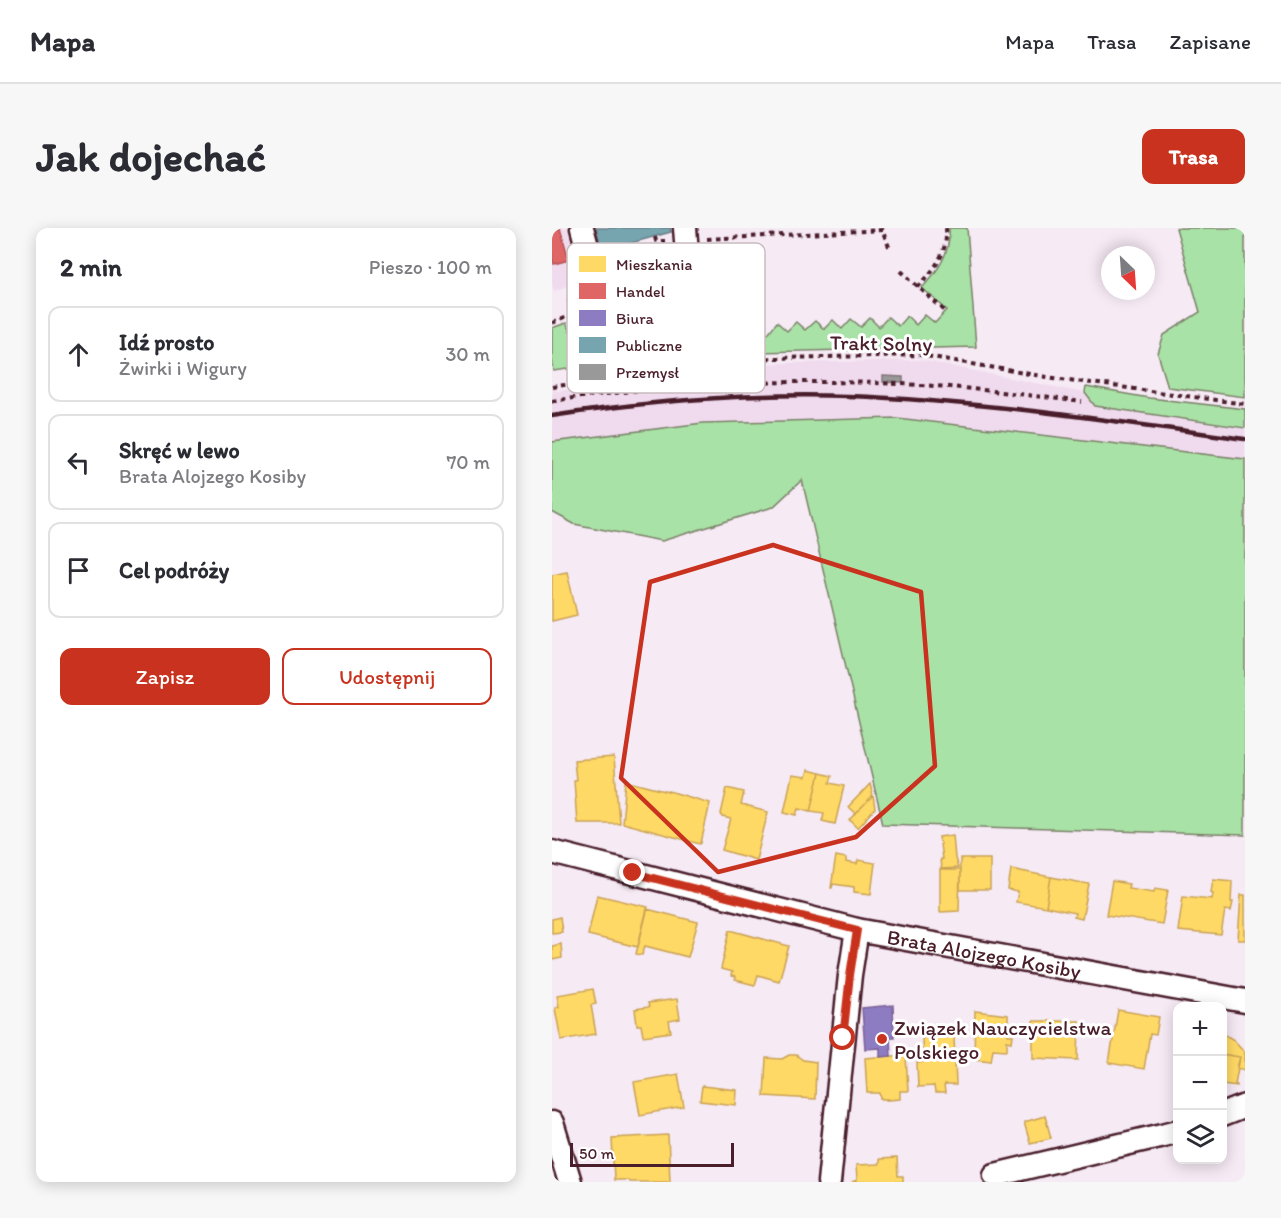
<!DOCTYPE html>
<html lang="pl">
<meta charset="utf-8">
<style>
:root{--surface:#fff;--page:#f7f7f7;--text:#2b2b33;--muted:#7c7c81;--line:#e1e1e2;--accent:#c8321e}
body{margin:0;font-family:Itim,sans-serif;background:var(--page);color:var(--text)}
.controls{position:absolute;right:18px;bottom:18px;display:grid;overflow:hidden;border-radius:12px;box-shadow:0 3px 15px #0003}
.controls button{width:54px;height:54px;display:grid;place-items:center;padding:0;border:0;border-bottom:2px solid var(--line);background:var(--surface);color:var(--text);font:30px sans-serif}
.compass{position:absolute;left:549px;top:18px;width:54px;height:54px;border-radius:50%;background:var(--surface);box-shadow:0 3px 15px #0003;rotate:155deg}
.scale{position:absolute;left:18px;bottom:15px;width:164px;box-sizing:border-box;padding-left:6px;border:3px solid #4a1f2b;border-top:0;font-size:16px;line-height:21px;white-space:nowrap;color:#4a1f2b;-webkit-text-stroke:4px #fff;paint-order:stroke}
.stop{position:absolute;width:18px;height:18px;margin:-14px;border:4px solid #c8321e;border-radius:50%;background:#fff}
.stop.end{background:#c8321e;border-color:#fff;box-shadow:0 2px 6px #0008}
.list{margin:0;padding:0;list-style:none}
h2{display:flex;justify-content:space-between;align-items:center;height:78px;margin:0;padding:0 24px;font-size:26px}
h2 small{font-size:20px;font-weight:400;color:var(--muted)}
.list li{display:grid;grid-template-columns:39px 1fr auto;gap:18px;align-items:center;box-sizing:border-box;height:96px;margin:0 12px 12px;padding:0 12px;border:2px solid var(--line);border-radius:12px}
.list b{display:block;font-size:22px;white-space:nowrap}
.list p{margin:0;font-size:20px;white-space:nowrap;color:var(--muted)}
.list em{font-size:20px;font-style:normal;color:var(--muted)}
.actions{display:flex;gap:12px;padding:18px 24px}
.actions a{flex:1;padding:14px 0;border:2px solid var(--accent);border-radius:12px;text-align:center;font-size:21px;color:var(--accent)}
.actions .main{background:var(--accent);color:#fff}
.icon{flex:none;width:33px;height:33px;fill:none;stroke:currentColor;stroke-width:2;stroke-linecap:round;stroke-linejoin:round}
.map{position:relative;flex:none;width:693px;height:954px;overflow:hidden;border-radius:12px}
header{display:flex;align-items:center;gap:36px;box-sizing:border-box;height:84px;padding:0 30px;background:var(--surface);border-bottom:2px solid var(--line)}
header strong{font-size:28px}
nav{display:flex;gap:33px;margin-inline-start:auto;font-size:21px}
.intro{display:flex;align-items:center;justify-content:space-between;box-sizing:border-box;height:144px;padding:0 36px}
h1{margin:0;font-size:42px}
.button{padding:15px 27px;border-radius:12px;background:var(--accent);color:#fff;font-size:21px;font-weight:700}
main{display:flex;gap:36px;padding:0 36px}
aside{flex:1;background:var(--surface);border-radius:12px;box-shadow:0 3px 15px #0003}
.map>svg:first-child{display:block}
.built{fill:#f0dbee}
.green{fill:#a9e2a6;stroke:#7a8068;stroke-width:1.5}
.homes{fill:#ffd966;stroke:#c9a154;stroke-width:1.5}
.shops{fill:#e06666;stroke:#b35154;stroke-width:1.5}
.offices{fill:#8e7cc3;stroke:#7a6095;stroke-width:1.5}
.public{fill:#76a5af;stroke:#697d87;stroke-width:1.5}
.industry{fill:#999;stroke:#817478;stroke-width:1.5}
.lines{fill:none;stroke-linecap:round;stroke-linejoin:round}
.minor-casing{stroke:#4a1f2b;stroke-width:27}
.path{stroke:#4a1f2b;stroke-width:4;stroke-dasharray:4.5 4.5;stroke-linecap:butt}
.minor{stroke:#fff;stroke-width:22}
.rail{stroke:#4a1f2b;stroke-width:4.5}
.route{stroke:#c8321e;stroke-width:8}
.marked{fill:none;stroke:#c8321e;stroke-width:4.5;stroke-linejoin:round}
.poi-dot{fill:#c8321e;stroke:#fff;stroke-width:2}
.labels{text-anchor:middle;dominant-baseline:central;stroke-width:6;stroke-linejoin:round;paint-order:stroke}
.street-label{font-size:21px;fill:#4a1f2b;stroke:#fff}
.poi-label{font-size:21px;fill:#4a1f2b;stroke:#fff;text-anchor:start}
.key{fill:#fff;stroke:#c9bcbf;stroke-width:1.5}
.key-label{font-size:16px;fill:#4a1f2b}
</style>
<header>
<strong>Mapa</strong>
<nav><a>Mapa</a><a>Trasa</a><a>Zapisane</a></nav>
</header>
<div class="intro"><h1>Jak dojechać</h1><a class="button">Trasa</a></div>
<main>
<aside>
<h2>2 min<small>Pieszo · 100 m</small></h2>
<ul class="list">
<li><svg class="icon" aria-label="ahead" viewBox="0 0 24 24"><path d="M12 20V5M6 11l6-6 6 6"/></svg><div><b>Idź prosto</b><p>Żwirki i Wigury</p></div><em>30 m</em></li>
<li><svg class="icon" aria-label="left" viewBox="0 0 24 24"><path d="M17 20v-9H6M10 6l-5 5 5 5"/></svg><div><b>Skręć w lewo</b><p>Brata Alojzego Kosiby</p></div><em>70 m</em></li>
<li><svg class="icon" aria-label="arrive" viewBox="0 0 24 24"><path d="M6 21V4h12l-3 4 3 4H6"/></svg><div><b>Cel podróży</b></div></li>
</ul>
<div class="actions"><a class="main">Zapisz</a><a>Udostępnij</a></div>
</aside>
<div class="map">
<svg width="693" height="954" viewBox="0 0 693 954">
<rect width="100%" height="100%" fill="#f6eaf5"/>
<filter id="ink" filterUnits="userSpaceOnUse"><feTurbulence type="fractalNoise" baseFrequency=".0167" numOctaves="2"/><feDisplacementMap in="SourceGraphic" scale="12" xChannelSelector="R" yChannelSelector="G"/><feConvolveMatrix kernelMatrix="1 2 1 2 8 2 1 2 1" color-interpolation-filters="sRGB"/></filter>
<g filter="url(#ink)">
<path class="built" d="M0 0H15L28 40 24 52 20 56 2 63 0 57Z
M369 132 533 165 693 189V231L345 190 151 195 0 214V160L5 163 191 136Z"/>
<path class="green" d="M397 0H415L424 119 206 124 205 112 217 104 225 94 235 103 244 94 253 102 263 93 272 101 281 92 290 101 299 91 309 99 318 90 327 99 336 89 346 98 355 88 364 97 373 87 383 95 395 82 370 60C386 43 399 25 397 0Z
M624 0H693V169L616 159 606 126 612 107 648 84Z
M41 73 47 74 88 110 97 101 106 110 114 100 124 109 133 99 143 108 151 98 161 107 170 97 180 106 188 96 191 125H132L2 143 0 131V100L14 95 18 104 43 94 36 75Z
M534 159 597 170 693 181V200L543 178 533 165Z
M345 190 693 231V607L331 596 250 252 221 279 110 313 22 296 0 284V214L151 195Z"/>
<path class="homes" d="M15 343 25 387 0 393V346Z
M62 529 67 595H25L22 552H24L22 532Z
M256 542 268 545 259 583 247 580 245 587 232 584 240 547 254 549Z
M268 545 280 548 278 555 292 558 283 596 270 593 272 585 259 583Z
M74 553 117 564V563L158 575 149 615 148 616 70 595Z
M318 556 321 568 304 586 296 579Z
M175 560 192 564 189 577 216 584 204 632 170 622 179 591 171 589 169 586Z
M321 568 323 581 306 600 298 592Z
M401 607 403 630 406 640 389 641 388 631H390L387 609Z
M284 628 294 630V634L305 636 306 632 323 635 319 666 302 664V659L281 656 280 660H279Z
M408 631H438V662H408Z
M459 641 499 649 494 679 464 674 466 664 456 662Z
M388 642H408L407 683 388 684Z
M499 649 537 656 530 691 522 689 523 685 494 679Z
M661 651 680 653 679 674H681L679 683 673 682 669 707 626 703 631 668 660 671 661 665 659 664Z
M560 653 577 656 576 660 602 664 603 660 616 662 610 696 554 687Z
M45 667 96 679 86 719 36 707Z
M689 667H693V712H686Z
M95 681 146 694 136 729 93 718 90 727 84 726Z
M8 689 10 704 0 705V691Z
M178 702 237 718 227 753 206 747 203 757 183 752V749L179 748 180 744 169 741Z
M9 716 10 730 0 732V718Z
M41 761 44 776 39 777 44 806 9 812 3 780 7 779 5 767Z
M125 771 128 791 117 793 119 804 91 808 89 797H85L83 781 97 779 96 775Z
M566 782 607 789 604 807 598 806 592 841 557 835Z
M423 783 456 787V807H461L460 814 455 813V822L441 821 439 833 422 831Z
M481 793H527L526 832 481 830Z
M670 805 682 812 690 821 693 826V842L685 840 688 829 670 826Z
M402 809 404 857H392L393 865H383L382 858 366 859 365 835 371 834 370 810Z
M670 826 688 829 683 856 685 857V858L670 856Z
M237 827H244L251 832 264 834 263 871 212 868 214 830 230 831Z
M339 828H354L356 863H348V871L335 872 336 871H329L328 865H315L313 830Z
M126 846 132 879 88 887 82 854Z
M150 858 185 862 184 877 148 873Z
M493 888 499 910 478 915 472 894Z
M116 907 118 954H77L76 952H62L60 910Z
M345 930 346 948H351V954H300L305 952 304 937 327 936V931Z"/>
<path class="shops" d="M0 0H8L17 32 2 36 0 30Z"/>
<path class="offices" d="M341 777 342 809H338L339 828 328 829V820L313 821 310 780Z"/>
<path class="public" d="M44 0H118L119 4 50 23Z"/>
<path class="industry" d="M331 148 351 149V155L331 154Z"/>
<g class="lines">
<defs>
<g id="minor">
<path d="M30 0 44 52 137 49 133 0"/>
<path id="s1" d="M0 624 305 702 693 773"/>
<path d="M670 887 693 878"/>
<path d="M0 895 18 954"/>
<path d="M443 947 611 907 626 903"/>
<path d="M277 954 298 747 305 702"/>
</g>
</defs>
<use href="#minor" class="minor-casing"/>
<path class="path" d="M103 9 104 13H113
M155 11 330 2 338 21
M349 43 393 83
M159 55 160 63 196 95 200 155
M366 59C382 42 396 25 394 0
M0 95 22 86 16 68
M0 159 177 131 369 127 495 149 693 176
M0 173C122 155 245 150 367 157 422 160 476 167 530 174"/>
<use href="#minor" class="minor"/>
<path class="rail" d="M0 188C97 173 197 165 295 168 428 173 561 193 693 211"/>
</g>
</g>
<g class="lines" filter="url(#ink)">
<path class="route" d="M81 645 305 702 298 747 291 810"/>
</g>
<path class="marked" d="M221 317 369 364 383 538 304 609 166 644 69 550 98 354Z"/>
<circle class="poi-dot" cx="330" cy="811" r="6"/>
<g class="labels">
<g class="street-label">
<text transform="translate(329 115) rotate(1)">Trakt Solny</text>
<text stroke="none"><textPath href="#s1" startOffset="444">Brata Alojzego Kosiby</textPath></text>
</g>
<g class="poi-label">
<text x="342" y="799">Związek Nauczycielstwa<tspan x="342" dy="24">Polskiego</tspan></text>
</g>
</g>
<rect x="15" y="15" width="198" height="150" rx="9" class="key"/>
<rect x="27" y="28" width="27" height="16" fill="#ffd966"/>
<rect x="27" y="55" width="27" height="16" fill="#e06666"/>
<rect x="27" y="82" width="27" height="16" fill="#8e7cc3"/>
<rect x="27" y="109" width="27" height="16" fill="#76a5af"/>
<rect x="27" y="136" width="27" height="16" fill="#999"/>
<g class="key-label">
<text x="64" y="42">Mieszkania</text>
<text x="64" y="69">Handel</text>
<text x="64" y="96">Biura</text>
<text x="64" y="123">Publiczne</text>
<text x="64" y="150">Przemysł</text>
</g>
</svg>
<div class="controls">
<button>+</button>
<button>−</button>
<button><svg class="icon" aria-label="layers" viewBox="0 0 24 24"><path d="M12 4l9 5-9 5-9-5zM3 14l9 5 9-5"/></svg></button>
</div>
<svg class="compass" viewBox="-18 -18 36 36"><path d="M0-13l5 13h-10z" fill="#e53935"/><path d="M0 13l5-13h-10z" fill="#7c7c81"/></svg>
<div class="scale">50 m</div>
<div class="stop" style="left:291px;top:810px"></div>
<div class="stop end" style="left:81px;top:645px"></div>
</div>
</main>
